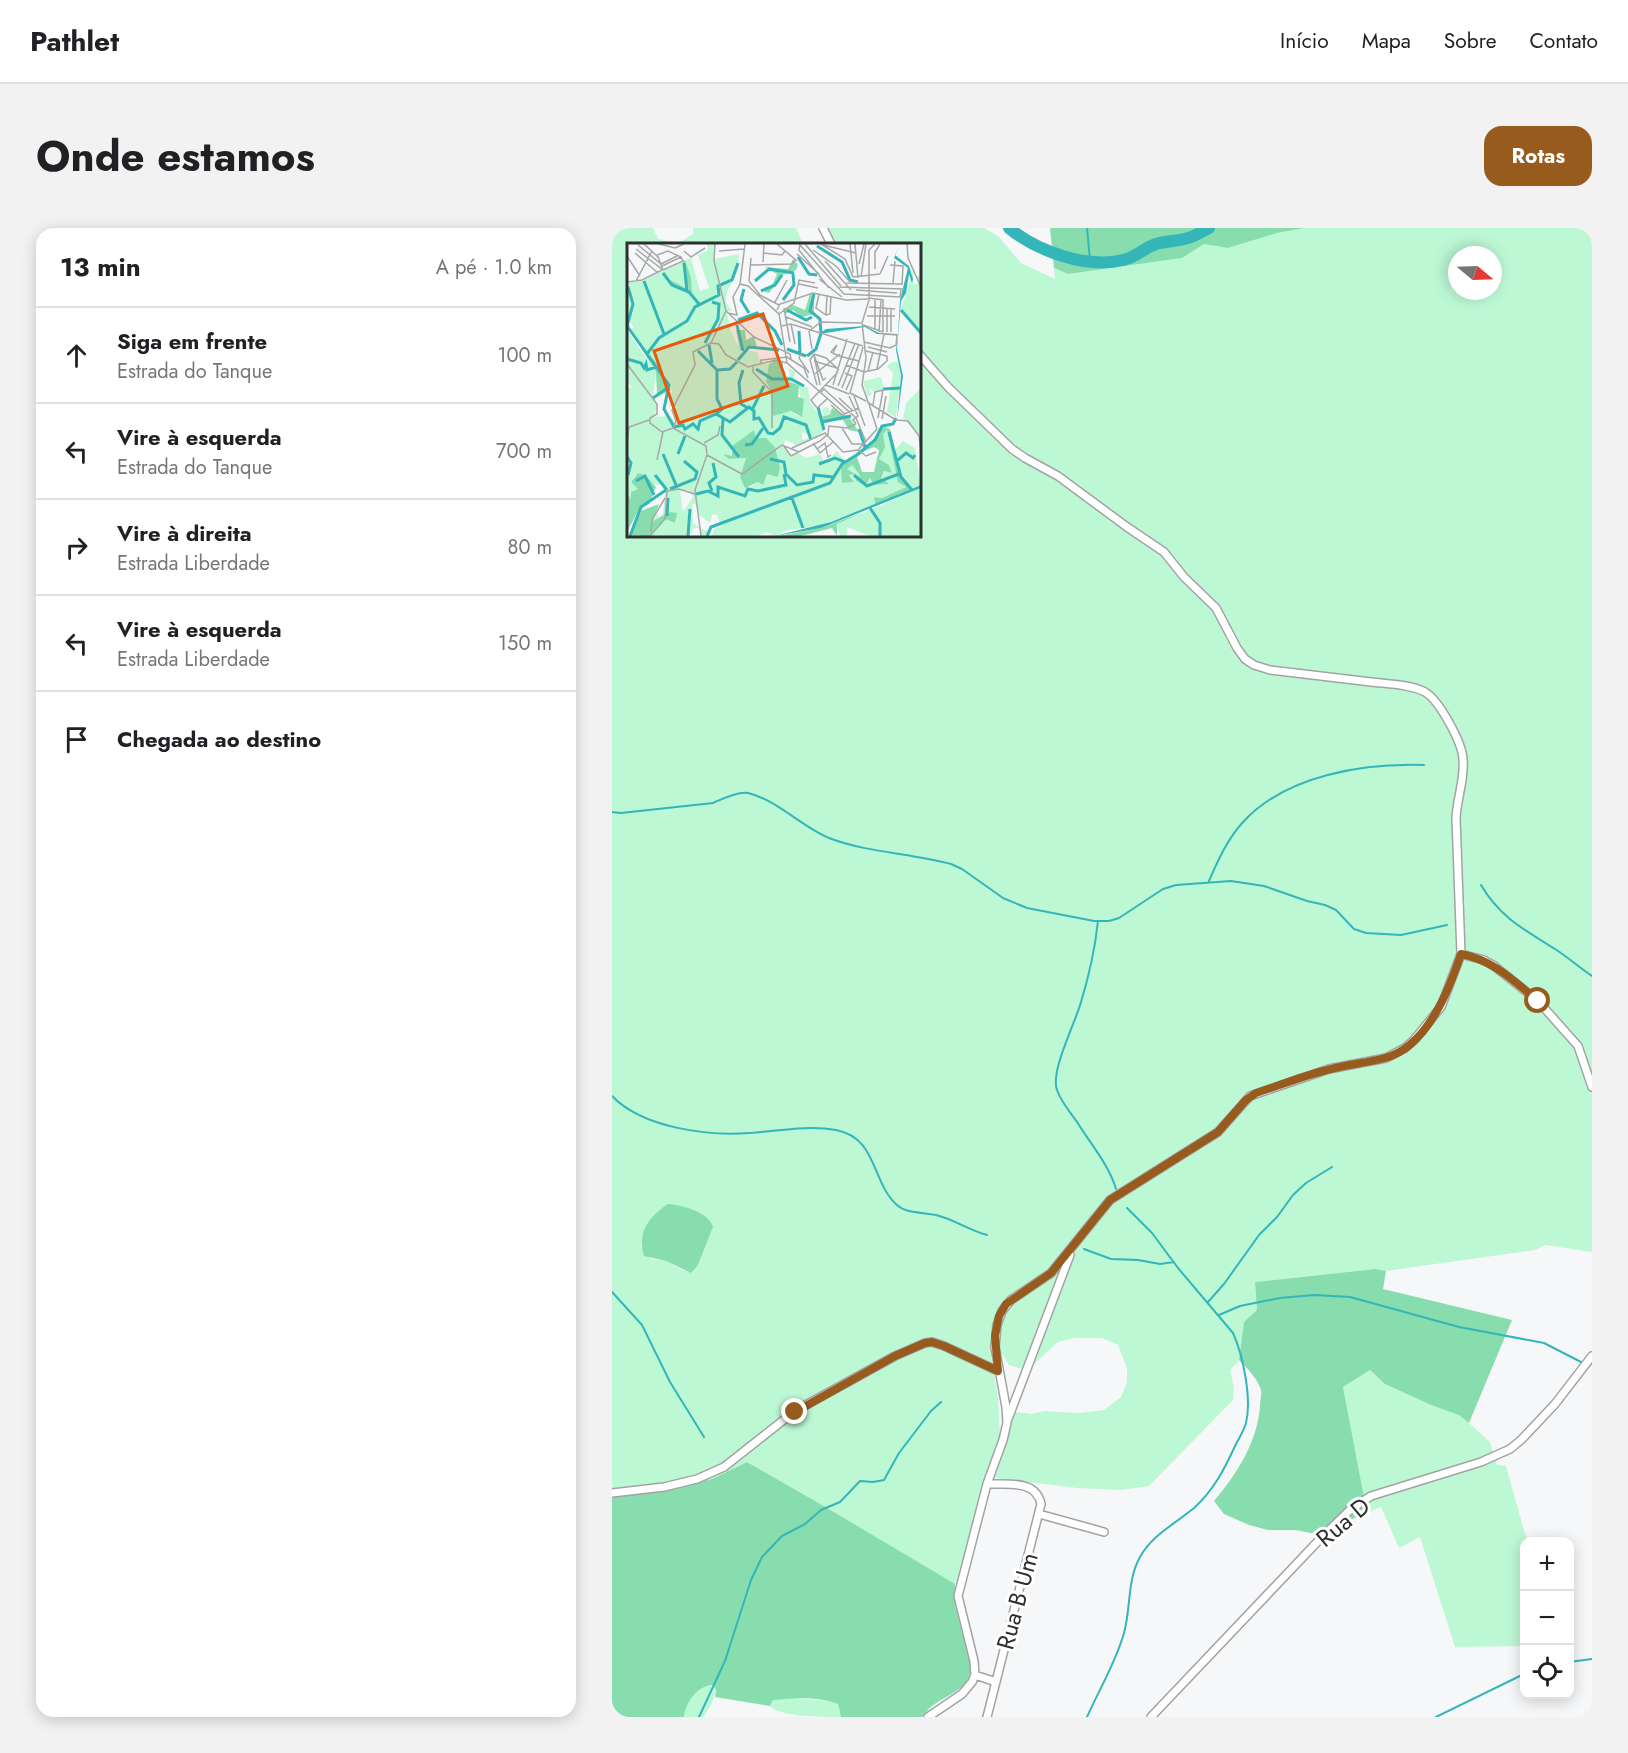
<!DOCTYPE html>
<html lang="pt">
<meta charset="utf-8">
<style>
:root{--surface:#fff;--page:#f2f2f2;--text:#202124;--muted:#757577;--line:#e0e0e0;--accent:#985b1e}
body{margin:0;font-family:Jost,sans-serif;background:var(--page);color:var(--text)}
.controls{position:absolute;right:18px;bottom:18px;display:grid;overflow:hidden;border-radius:12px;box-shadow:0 3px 15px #0003}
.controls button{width:54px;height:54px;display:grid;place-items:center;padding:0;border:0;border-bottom:2px solid var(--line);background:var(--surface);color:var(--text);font:30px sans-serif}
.compass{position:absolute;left:836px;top:18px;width:54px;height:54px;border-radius:50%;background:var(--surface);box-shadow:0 3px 15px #0003;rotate:109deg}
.stop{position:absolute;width:18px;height:18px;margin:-14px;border:4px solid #985b1e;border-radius:50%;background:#fff}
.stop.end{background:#985b1e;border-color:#fff;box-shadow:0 2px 6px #0008}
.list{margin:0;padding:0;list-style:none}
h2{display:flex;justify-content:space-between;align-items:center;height:78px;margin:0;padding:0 24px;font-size:26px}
h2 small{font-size:20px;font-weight:400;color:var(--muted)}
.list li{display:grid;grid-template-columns:39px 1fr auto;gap:18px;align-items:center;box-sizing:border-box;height:96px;padding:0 24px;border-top:2px solid var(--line)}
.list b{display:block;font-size:22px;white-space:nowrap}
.list p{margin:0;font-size:20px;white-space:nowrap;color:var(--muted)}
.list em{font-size:20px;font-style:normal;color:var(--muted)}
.icon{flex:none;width:33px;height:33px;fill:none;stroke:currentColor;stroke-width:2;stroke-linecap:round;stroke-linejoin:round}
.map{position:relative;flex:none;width:980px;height:1489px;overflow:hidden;border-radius:18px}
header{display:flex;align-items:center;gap:36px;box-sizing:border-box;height:84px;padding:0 30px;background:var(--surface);border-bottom:2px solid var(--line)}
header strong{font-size:28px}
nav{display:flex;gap:33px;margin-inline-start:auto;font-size:21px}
.intro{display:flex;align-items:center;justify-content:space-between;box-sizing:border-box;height:144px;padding:0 36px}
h1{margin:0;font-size:42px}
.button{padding:15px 27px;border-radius:18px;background:var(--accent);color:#fff;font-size:21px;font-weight:700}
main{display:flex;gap:36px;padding:0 36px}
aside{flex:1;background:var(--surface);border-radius:18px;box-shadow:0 3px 15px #0003}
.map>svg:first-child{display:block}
.green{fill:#bdf8d5;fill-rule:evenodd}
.forest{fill:#87ddad}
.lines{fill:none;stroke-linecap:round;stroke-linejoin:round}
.stream{stroke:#34b6b9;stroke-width:2}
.river{stroke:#34b6b9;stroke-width:12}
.street-casing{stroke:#a3a3a4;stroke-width:10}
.street{stroke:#fff;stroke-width:7}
.route{stroke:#985b1e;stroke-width:8}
.labels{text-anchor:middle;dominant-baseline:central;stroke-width:6;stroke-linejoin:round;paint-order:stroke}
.street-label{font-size:24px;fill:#2d2e2e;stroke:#fff}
.inset-river{fill:none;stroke:#34b6b9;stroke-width:3}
.inset-road{fill:none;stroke:#a6a7a7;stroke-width:1.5}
.view{fill:#e8590c;fill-opacity:0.15;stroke:#e8590c;stroke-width:3}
.inset-edge{fill:none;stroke:#2d2e2e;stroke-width:3}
</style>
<header>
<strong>Pathlet</strong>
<nav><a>Início</a><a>Mapa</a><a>Sobre</a><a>Contato</a></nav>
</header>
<div class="intro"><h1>Onde estamos</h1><a class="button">Rotas</a></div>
<main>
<aside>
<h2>13 min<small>A pé · 1.0 km</small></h2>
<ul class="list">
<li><svg class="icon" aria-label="ahead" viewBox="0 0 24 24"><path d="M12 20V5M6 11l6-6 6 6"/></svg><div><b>Siga em frente</b><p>Estrada do Tanque</p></div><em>100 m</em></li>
<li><svg class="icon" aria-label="left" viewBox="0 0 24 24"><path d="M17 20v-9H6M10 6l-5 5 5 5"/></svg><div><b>Vire à esquerda</b><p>Estrada do Tanque</p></div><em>700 m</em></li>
<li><svg class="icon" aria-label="right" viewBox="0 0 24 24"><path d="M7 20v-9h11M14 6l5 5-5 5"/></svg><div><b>Vire à direita</b><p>Estrada Liberdade</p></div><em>80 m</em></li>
<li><svg class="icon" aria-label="left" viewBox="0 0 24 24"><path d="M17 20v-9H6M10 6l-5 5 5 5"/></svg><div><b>Vire à esquerda</b><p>Estrada Liberdade</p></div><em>150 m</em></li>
<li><svg class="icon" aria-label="arrive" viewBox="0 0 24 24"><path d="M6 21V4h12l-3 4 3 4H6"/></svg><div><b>Chegada ao destino</b></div></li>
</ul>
</aside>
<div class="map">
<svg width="980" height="1489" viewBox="0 0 980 1489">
<rect width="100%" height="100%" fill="#f6f7f8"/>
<path class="green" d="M0 0H41L46 11 66 15 81 6V0H184L191 16H16V308H308V16H220L213 0H372L386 8 409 35 443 51 442 40 456 46 569 30 592 16 616 20 665 5 693 0H980V1024L933 1017 923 1022 774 1043 763 1041 643 1054 645 1082 632 1094 627 1132 618 1142 622 1160 621 1172 537 1258 510 1262 465 1260 376 1249 343 1357 210 1277 135 1234 100 1251 43 1264 0 1268ZM845 27H881V63H845ZM71 979 101 999 86 1037 79 1044 70 1042 54 1033 39 1031 29 1018 31 1008ZM462 1110H490L506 1117 515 1140V1154L509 1169 492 1182 467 1185 433 1183 419 1186 406 1184 398 1187 399 1198 394 1210 388 1207 386 1170 379 1128 390 1126 397 1137 410 1141 421 1137 446 1114Z
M758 1142 773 1156 819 1177 848 1187 878 1214 885 1237 894 1238 915 1313 912 1314V1418L843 1419 808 1309 787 1320 769 1279 755 1285 731 1159Z
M101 1457C107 1468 97 1479 92 1489H72C74 1474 85 1458 101 1457Z
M177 1470 218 1473 226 1476 229 1489C211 1489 167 1489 158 1478L161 1472Z"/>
<path class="forest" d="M438 0H693L665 5 616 20 592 16 570 30 456 46 442 40Z
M56 976C70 977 97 984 101 999L86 1037 79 1045 54 1033 32 1028C25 1005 36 989 56 976Z
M763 1041 774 1043 771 1061 900 1092 857 1195 847 1187 819 1177 773 1156 758 1142 731 1159 755 1285 723 1298 713 1308 684 1302H656L637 1297 612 1286 602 1273C625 1246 646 1213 648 1177 648 1173 650 1166 649 1162 646 1151 635 1140 627 1132L632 1094 645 1082 643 1054Z
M135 1234 210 1277 343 1356V1377L359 1437C359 1462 337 1465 320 1478 316 1481 313 1486 310 1489H229L226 1476C206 1468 182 1470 161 1472L158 1478 103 1469 104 1462 101 1457C85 1458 74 1474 72 1489H0V1268L43 1264 100 1251Z"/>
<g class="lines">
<path class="stream" d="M475 0 478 32
M0 584 9 585 101 575C110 571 126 563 136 565 165 572 190 599 217 610 256 625 299 625 339 636L350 641 391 670 415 680 482 693H497L507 690 551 661 564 657 619 653 652 658 695 673 713 677 724 682 742 701 754 705 789 707 835 697
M597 653C606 632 616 610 632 593 675 547 752 535 812 537
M869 657C889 691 915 703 946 723 958 731 968 740 980 748
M486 693C483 721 477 748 469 774 463 796 438 843 445 862 450 876 460 886 467 897 480 918 497 937 504 961
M0 868C31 900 95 908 137 905 165 903 196 897 224 902 266 910 259 954 285 977 295 986 311 984 324 987 341 991 357 1002 375 1007
M472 1021 499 1031 526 1032 548 1036 562 1034
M0 1064 30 1097 58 1154 92 1209
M596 1074 612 1056 647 1007 665 989 681 967 694 955 720 939
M607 1087 628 1078 668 1070 702 1067 738 1069 847 1099 932 1115 969 1134
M957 1434 980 1431
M87 1489 113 1433 139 1352 150 1329 170 1308 193 1296 209 1282 228 1274 248 1253 261 1254 272 1252 287 1225 319 1183 329 1174
M475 1489C487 1462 504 1434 512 1405 519 1380 515 1352 528 1329 539 1308 564 1295 582 1280 602 1262 613 1240 624 1216 628 1209 632 1202 634 1195 640 1171 631 1127 621 1105L566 1040 540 1005 515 980
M824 1489 912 1446"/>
<path class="river" d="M397 0C425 23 474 41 511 32 523 30 532 20 544 16 555 13 566 13 576 10 584 8 590 3 597 0"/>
<defs>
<path id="street" d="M211 0 219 16
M308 127 336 159 400 221 413 230 446 248 515 299 552 324 572 349 604 380 625 420 633 431 642 437 658 442C691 446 725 450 759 454 776 456 797 456 813 464 827 472 850 514 851 531 853 551 845 570 844 590L849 726 829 779 802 812 793 820 774 830 717 841 638 868 606 904 498 972 439 1045 399 1072 390 1083 385 1097 383 1119 394 1179 395 1195 391 1212 375 1256 346 1368 362 1433 363 1447 360 1454 350 1466 316 1489
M849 726 872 732 881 737 926 773 966 818 980 859
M396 1191 458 1027
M375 1256C395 1257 424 1251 429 1276L375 1489
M0 1265 52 1259 85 1251 112 1239 183 1183 283 1128 313 1115 320 1114 332 1118 386 1143
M427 1286 492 1304
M363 1447 384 1454
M539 1489 710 1309 739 1281 759 1268 869 1234 898 1221 909 1212 943 1176 980 1128"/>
</defs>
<use href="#street" class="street-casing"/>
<use href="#street" class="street"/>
</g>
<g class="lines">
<path class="route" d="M183 1184 283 1128 313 1115 320 1114 332 1118 386 1143 383 1108 387 1088 394 1076 439 1045 498 972 606 904 634 872 644 865C669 857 693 847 719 841 737 836 755 835 773 830 815 819 837 762 849 726 881 732 902 753 926 773"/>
</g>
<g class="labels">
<g class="street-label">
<text transform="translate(731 1294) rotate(-40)">Rua D</text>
<text transform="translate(405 1373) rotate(-75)">Rua B Um</text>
</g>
</g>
<g transform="translate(15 15)">
<rect width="294" height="294" fill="#f6f7f8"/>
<path d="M80 1H88L87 16 112 11 111 28 100 49 99 60 105 67 100 69 103 86 113 106 130 109 134 121H143L139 139 155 170 169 168 167 172 175 173 172 142 156 136 163 133 161 125 169 129 166 136 181 145 183 159 193 173 197 171 195 166 200 164 204 168 195 175 197 188 187 195 175 189V197L183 195 171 203 159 197 156 202 164 215 170 210 179 215 193 211 198 220 210 208 217 218 246 197 255 182 261 183 248 199 215 223V240L227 239 220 226 225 222 232 231 233 236 228 237 238 243 243 235 247 242 262 241 254 235 258 228 265 230 262 222 252 216 257 201 256 191 260 187 272 236 275 238 263 191 268 207 276 198 288 205 294 242 284 246 276 240 278 246 255 255 247 254 248 262 192 283 161 287 148 293 140 289 131 293H85L87 286 97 282 84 285 83 293H74L72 285H67L62 293H20L38 276 48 280 43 269 26 278 31 270V275L36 270 38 249 34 242 24 241 18 232H8L4 239 12 246 3 256 0 250V144L5 145 0 137V87L29 129 26 153 31 163 26 174 43 173 48 179 52 176 45 168 50 164 42 163 45 147 38 134 0 82V76L4 85H7L0 74V40L15 38 55 19 62 47 51 44 43 35 38 34 39 37 65 52 58 17 64 15 73 48 82 45 71 12 81 7ZM127 188 129 195 148 204 153 224 150 232 139 231 136 241 131 239 122 245 113 234 119 215 107 216 103 210 105 203ZM62 247 66 254 56 269 53 248ZM65 261H69L71 271 83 280 85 272 90 271 93 280 80 288 75 286 66 280ZM286 27V42L291 40 289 35 294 31V91L274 66ZM265 119H271L274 127 269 174 260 169 266 130 260 123ZM294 120V195L276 175 279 160 293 146ZM254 134 257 146 248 149 242 145 245 152 240 154 236 138ZM294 245V293H242L220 284V293H213L210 281Z" fill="#bdf8d5" fill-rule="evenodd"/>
<path d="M166 16 171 22 169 27 156 32 142 50 138 49 136 45 145 43 150 31 138 24 161 26ZM58 17 64 35 65 52 43 42 38 34 62 47 55 19ZM183 51 187 52V71L175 74 166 67 158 71 157 66 166 62 178 67ZM0 82 31 122 44 147 25 156 30 151 29 129ZM109 87H118L119 97 127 93 130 104 113 107ZM148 117 156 120V137L172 142 171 154 177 156 175 174 164 168 146 173 143 145 139 139 142 121ZM205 165 222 174 232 189 222 187 216 177 196 179 195 174 203 171ZM256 184 263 186 274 236 284 246 248 262 247 254 255 255 279 244 271 239 260 187 256 191 258 204 252 216 262 222 265 230 257 228 254 235 262 241 247 242 243 235 238 243 228 237 233 235 232 231 225 222 220 226 228 231 222 232 227 239 215 240 214 223 230 214 235 229H247L252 207 247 204 233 210 248 199ZM127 187 129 195H139L148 204 153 224 151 234 140 231 136 242 131 239 118 245 113 234 119 215 102 216 96 211 105 213V203ZM11 230 18 232 29 244 22 261 12 266 0 289V250L4 256V249L11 246 4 239ZM32 261 26 278 43 269 50 270 48 280 38 276 22 293H3L14 268ZM239 268 210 281V293L205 285 174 293H152L194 285Z" fill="#87ddad"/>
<path d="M273 1 268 12 282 23 286 36 285 40 282 31 279 50 274 58 270 106 276 133 270 177 274 132 269 107 271 92 250 91 238 84 192 91 199 86 238 83 252 90 271 91 273 57 281 25 267 15ZM294 242V245L194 285 148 293 204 279Z" fill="#34b6b9"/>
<path class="inset-river" d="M190 3 215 19 223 37 231 39M171 14 182 31 190 32M57 20 60 48M36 30 45 42 62 49 72 61M17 38 37 91M128 38 142 26 167 30M117 46 114 57 122 70M134 48 148 42 155 32M156 57 167 42 166 31M160 67 179 77 185 74M274 67 294 90M111 77 130 70 148 88 155 102M110 82 116 108M0 83 6 61 1 44M0 83 42 142 37 166 47 184 56 182 58 186 66 181 71 186 73 178 89 171 103 179 122 164 127 168V176L132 175 141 190 146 191 153 185 157 174 179 182 184 197M172 88 173 110M78 100 91 76 92 61 85 59M82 102 85 120M160 106 179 113M71 108 90 127V156L95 166 89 171M20 111 32 95 60 78 68 64 92 52 91 43 105 37 111 20M180 113 189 106 194 90 193 76 183 68 187 51M0 116 14 120 17 125 19 121 20 127 29 124M111 117 122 104 152 107M129 126 145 136H164L177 143M91 127 103 126 110 119M116 127 112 140 114 161 121 165M256 146 274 145M26 155 42 144M191 164 197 187M125 167 137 143M96 176 95 192 112 214M195 179 224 173M232 186 238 204M262 189 274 234 285 247M118 202 125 201 136 185M36 211 49 242M51 211 58 193M0 214 4 220 1 232M143 216 157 219 159 231 170 242 186 239 187 232 206 234M271 217 279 210 286 215 288 212M192 221 208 215 218 219M28 232 40 247M227 232 240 243 272 231M9 238 18 233 27 252M43 246 68 236 70 229 57 218M85 248 82 240 89 234 86 220M69 251 81 248 91 253V244L118 253 121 246 131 248 159 242 157 231M165 255 176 285M243 265 253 280V293M40 273 41 255M3 293 14 264 39 247M61 293 63 266M80 293 84 284 203 240 215 221 230 212 248 197 255 183 266 181 269 175"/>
<path class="inset-road" d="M17 1 31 14 36 27M32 1 48 5 57 1M150 1 170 18M173 1 172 7 202 45M178 1 214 43M194 1 218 16 226 34 253 31M223 1 226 30M228 1 231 35M280 1 281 15 294 44M11 2 34 21 50 13M173 2 217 51 273 54 274 46M196 2 229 10M9 6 36 27M186 7 209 23 223 39M57 8 64 14 78 5M92 8 117 6M8 10 31 30M136 10 155 12 158 8M170 11 192 31M30 12 41 8 54 14M0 13 13 33M124 15 122 38 133 52 152 62M198 18 224 47M136 19 137 1M232 21 237 1M123 22 165 21 169 16M263 22 276 23 275 42M35 23 54 14M248 26V9L253 1M36 27 56 18 54 14M253 31 261 13M234 34 239 1M192 36 215 54M9 38 25 8M0 39 15 37 35 27M217 40 275 41M266 40 268 18M113 41 121 43 152 71 160 120M172 41 191 45M210 44 277 46M229 47 270 50M192 51 189 65 199 72 203 71 204 53M242 55 256 57V89M248 57V86M148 59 160 37M242 64 268 66M157 65 163 99M260 65V89M150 67 153 61 186 50 219 57 241 56M99 68 127 94 163 111 164 116M101 70 110 72 106 54 113 41 118 1M152 71 167 60 172 37 188 40M199 72 200 52M240 73H268M159 74 185 84M164 81 168 101M236 82 256 89M155 83 164 81 236 103M182 88 194 79 234 80M182 88 185 106M252 89 254 56M264 89V65M237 99 263 105M84 100 92 101 99 112 121 124 149 117 160 120 218 171M84 100 99 68 87 18 88 1M236 104 223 150 239 158M241 104 260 109M206 110 210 102 204 109 206 110 207 111H208L212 113 232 118M174 111 172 115 182 130M187 111 183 117 190 142M187 111 199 115 212 127M187 112 193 142M187 112 196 137 199 135M187 118 210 125M0 121 30 161V171L23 175V180L35 189 46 185 79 203 80 212 68 247 74 293M134 121V117L160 114 177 125 181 135M219 122 237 129 251 126 260 118V113L239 108M126 124V129L145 149V185M250 126 257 91 270 92 269 102 263 105M241 128 246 109M218 130 225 133 219 147M188 131 213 111M199 142 222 151M206 142 220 96M211 143 228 100M215 145 232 101M194 149 197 146 229 175 239 199M222 153 231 173 226 177 229 181M227 153 238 183M201 155 190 165 184 157 211 129M212 155 226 168M240 159 269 177 281 178 292 193 294 207M241 159 235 142 239 115 235 80 242 57V7L248 1M204 162 215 172 232 165M246 162 248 149 256 147 251 175M255 176 259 153M46 185 49 178 45 167 68 122 66 109 84 100M215 185 225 201H236M0 198 2 184 22 177M77 200 91 192 93 183M186 200 193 210 207 198M156 202 164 213 193 198 201 191 202 183 220 185 229 181M165 205 198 190 216 209 231 207 250 186 242 161M190 206 198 200 201 214 204 212M231 207 239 213 249 209M80 212 115 231 155 202 172 209M30 217 36 189M24 289 25 277 38 255M14 293H23L38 276 40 248 52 246 68 251"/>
<path class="view" d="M136 71 161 143 52 180 27 108Z"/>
<rect width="294" height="294" class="inset-edge"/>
</g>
</svg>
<div class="controls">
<button>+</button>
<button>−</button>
<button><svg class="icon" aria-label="locate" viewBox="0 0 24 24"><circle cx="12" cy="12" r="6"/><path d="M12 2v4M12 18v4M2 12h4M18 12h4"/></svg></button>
</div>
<svg class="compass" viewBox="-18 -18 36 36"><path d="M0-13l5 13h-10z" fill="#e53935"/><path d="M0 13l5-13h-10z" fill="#757577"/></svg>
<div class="stop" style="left:926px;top:773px"></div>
<div class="stop end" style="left:183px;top:1184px"></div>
</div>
</main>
